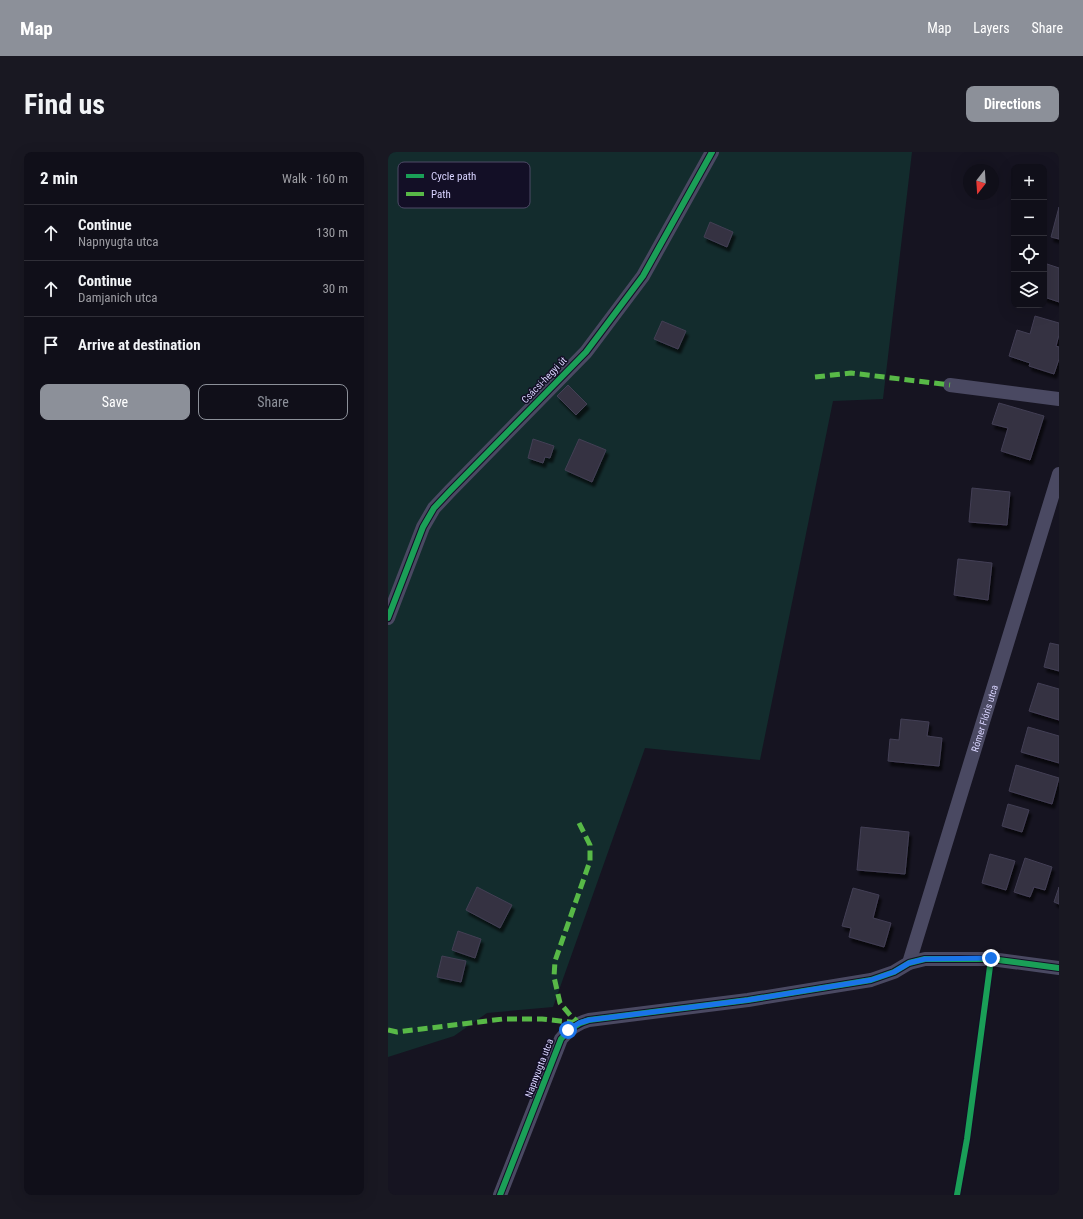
<!DOCTYPE html>
<meta charset="utf-8">
<style>
:root{--surface:#100f19;--page:#191822;--text:#f1f3f6;--muted:#9c9ca2;--line:#302f38;--accent:#8c9099}
body{margin:0;font-family:"Roboto Condensed",sans-serif;background:var(--page);color:var(--text)}
.controls{position:absolute;right:12px;top:12px;display:grid;overflow:hidden;border-radius:8px;box-shadow:0 4px 16px #0002}
.controls button{width:36px;height:36px;display:grid;place-items:center;padding:0;border:0;border-bottom:1px solid var(--line);background:var(--surface);color:var(--text);font:20px sans-serif}
.compass{position:absolute;left:575px;top:12px;width:36px;height:36px;border-radius:50%;background:var(--surface);box-shadow:0 4px 16px #0002;rotate:197deg}
.stop{position:absolute;width:12px;height:12px;margin:-9px;border:3px solid #1a73e8;border-radius:50%;background:#fff}
.stop.end{background:#1a73e8;border-color:#fff;box-shadow:0 1px 4px #0008}
.list{margin:0;padding:0;list-style:none}
h2{display:flex;justify-content:space-between;align-items:center;height:52px;margin:0;padding:0 16px;font-size:17px}
h2 small{font-size:13px;font-weight:400;color:var(--muted)}
.list li{display:grid;grid-template-columns:26px 1fr auto;gap:12px;align-items:center;box-sizing:border-box;height:56px;padding:0 16px;border-top:1px solid var(--line)}
.list b{display:block;font-size:15px;white-space:nowrap}
.list p{margin:0;font-size:13px;white-space:nowrap;color:var(--muted)}
.list em{font-size:13px;font-style:normal;color:var(--muted)}
.actions{display:flex;gap:8px;padding:12px 16px}
.actions a{flex:1;padding:9px 0;border:1px solid var(--accent);border-radius:8px;text-align:center;font-size:14px;color:var(--accent)}
.actions .main{background:var(--accent);color:#fff}
.icon{flex:none;width:22px;height:22px;fill:none;stroke:currentColor;stroke-width:2;stroke-linecap:round;stroke-linejoin:round}
.map{position:relative;flex:none;width:671px;height:1043px;overflow:hidden;border-radius:8px}
header{display:flex;align-items:center;gap:24px;box-sizing:border-box;height:56px;padding:0 20px;background:var(--accent);color:#fff}
header strong{font-size:19px}
nav{display:flex;gap:22px;margin-inline-start:auto;font-size:14px}
.intro{display:flex;align-items:center;justify-content:space-between;box-sizing:border-box;height:96px;padding:0 24px}
h1{margin:0;font-size:28px}
.button{padding:10px 18px;border-radius:8px;background:var(--accent);color:#fff;font-size:14px;font-weight:700}
main{display:flex;gap:24px;padding:0 24px}
aside{flex:1;background:var(--surface);border-radius:8px;box-shadow:0 4px 16px #0002}
.map>svg:first-child{display:block}
.green{fill:#132c2d}
.building{fill:#343243;stroke:#433f54;filter:url(#shadow)}
.lines{fill:none;stroke-linecap:round;stroke-linejoin:round}
.minor{stroke:#4a4962;stroke-width:14}
.quiet{stroke:#58b947;stroke-width:5;stroke-dasharray:10 5;stroke-linecap:butt}
.cycleway-casing{stroke:#130f26;stroke-width:8}
.cycleway{stroke:#1a9f57;stroke-width:6}
.route{stroke:#1a73e8;stroke-width:5}
.labels{text-anchor:middle;dominant-baseline:central;stroke-width:3;stroke-linejoin:round;paint-order:stroke}
.street-label{font-size:10px;fill:#d9d4ff;stroke:#130f26}
.key{fill:#130f26;stroke:#4e4a67;stroke-width:1}
.key-label{font-size:11px;fill:#d9d4ff}
</style>
<header>
<strong>Map</strong>
<nav><a>Map</a><a>Layers</a><a>Share</a></nav>
</header>
<div class="intro"><h1>Find us</h1><a class="button">Directions</a></div>
<main>
<aside>
<h2>2 min<small>Walk · 160 m</small></h2>
<ul class="list">
<li><svg class="icon" aria-label="ahead" viewBox="0 0 24 24"><path d="M12 20V5M6 11l6-6 6 6"/></svg><div><b>Continue</b><p>Napnyugta utca</p></div><em>130 m</em></li>
<li><svg class="icon" aria-label="ahead" viewBox="0 0 24 24"><path d="M12 20V5M6 11l6-6 6 6"/></svg><div><b>Continue</b><p>Damjanich utca</p></div><em>30 m</em></li>
<li><svg class="icon" aria-label="arrive" viewBox="0 0 24 24"><path d="M6 21V4h12l-3 4 3 4H6"/></svg><div><b>Arrive at destination</b></div></li>
</ul>
<div class="actions"><a class="main">Save</a><a>Share</a></div>
</aside>
<div class="map">
<svg width="671" height="1043" viewBox="0 0 671 1043">
<defs>
<filter id="shadow"><feDropShadow dx="2.5" dy="4.5" stdDeviation="1" flood-color="#0009"/></filter>
</defs>
<rect width="100%" height="100%" fill="#161421"/>
<path class="green" d="M0 0H524L495 247 445 249 372 608 257 596 165 855 99 861 66 884 0 905Z"/>
<path class="building" d="M671 55V87L663 85Z
M322 70 345 80 339 95 316 85Z
M656 111 671 116V150L656 145Z
M647 164 671 171V183L668 194 671 195V207L666 222 641 214 642 211 621 204 629 178 642 182Z
M274 169 298 179 290 197 266 187Z
M180 233 199 252 188 263 169 244Z
M611 251 656 264 642 308 613 299 620 276 604 272Z
M145 287 166 294 162 306 157 305 155 311 140 306Z
M191 287 218 298 204 330 177 318Z
M584 336 622 340 619 373 581 370Z
M570 407 604 411 600 448 566 443Z
M662 491 671 493V519L656 515Z
M650 531 671 537V568L641 559Z
M513 567 541 570 539 584 554 586 551 614 500 609 502 587 511 588Z
M640 575 671 584V611L633 600Z
M628 613 671 626 664 652 621 639Z
M620 652 641 658 634 680 614 674Z
M473 675 521 680 517 722 469 718Z
M602 702 627 709 618 738 594 731Z
M637 706 664 715 657 738 646 735 642 745 626 740Z
M89 735 124 753 112 776 78 758Z
M671 735V752L666 750Z
M465 736 491 743 485 766 503 771 496 795 461 785 463 776 454 774Z
M70 779 93 787 87 806 64 798Z
M54 804 78 809 73 830 49 825Z"/>
<g class="lines">
<g class="minor">
<path d="M562 233 671 247"/>
<path d="M0 466 35 375 46 356 62 339 198 200 255 124 324 0"/>
<path id="s1" d="M521 811 671 322"/>
<path d="M112 1043 173 887C181 877 189 871 201 868L360 848 483 828 506 820 521 811 537 807H603L671 816"/>
</g>
<path class="quiet" d="M427 225 463 221 562 233
M191 671 202 693V709L167 809 166 825 172 851 183 864 191 871
M0 878 9 880 115 867H154L191 871"/>
<defs>
<path id="cycleway" d="M0 466 35 375 46 356 62 339 198 200 255 124 324 0
M112 1043 173 887C181 877 189 871 201 868L360 848 483 828 506 820 521 811 537 807H603L671 816
M569 1043 579 987 603 807"/>
</defs>
<use href="#cycleway" class="cycleway-casing"/>
<use href="#cycleway" class="cycleway"/>
</g>
<g class="lines">
<path class="route" d="M180 878 191 871 201 868 360 848 483 828 506 820 521 811 537 807 603 806"/>
</g>
<g class="labels">
<g class="street-label">
<text transform="translate(156 228) rotate(-46)">Csácsi-hegyi út</text>
<text stroke="none"><textPath href="#s1" startOffset="256">Rómer Flóris utca</textPath></text>
<text transform="translate(151 916) rotate(-69)">Napnyugta utca</text>
</g>
</g>
<rect x="10" y="10" width="132" height="46" rx="6" class="key"/>
<rect x="18" y="22" width="18" height="4" fill="#1a9f57"/>
<rect x="18" y="40" width="18" height="4" fill="#58b947"/>
<g class="key-label">
<text x="43" y="28">Cycle path</text>
<text x="43" y="46">Path</text>
</g>
</svg>
<div class="controls">
<button>+</button>
<button>−</button>
<button><svg class="icon" aria-label="locate" viewBox="0 0 24 24"><circle cx="12" cy="12" r="6"/><path d="M12 2v4M12 18v4M2 12h4M18 12h4"/></svg></button>
<button><svg class="icon" aria-label="layers" viewBox="0 0 24 24"><path d="M12 4l9 5-9 5-9-5zM3 14l9 5 9-5"/></svg></button>
</div>
<svg class="compass" viewBox="-18 -18 36 36"><path d="M0-13l5 13h-10z" fill="#e53935"/><path d="M0 13l5-13h-10z" fill="#9c9ca2"/></svg>
<div class="stop" style="left:180px;top:878px"></div>
<div class="stop end" style="left:603px;top:806px"></div>
</div>
</main>
